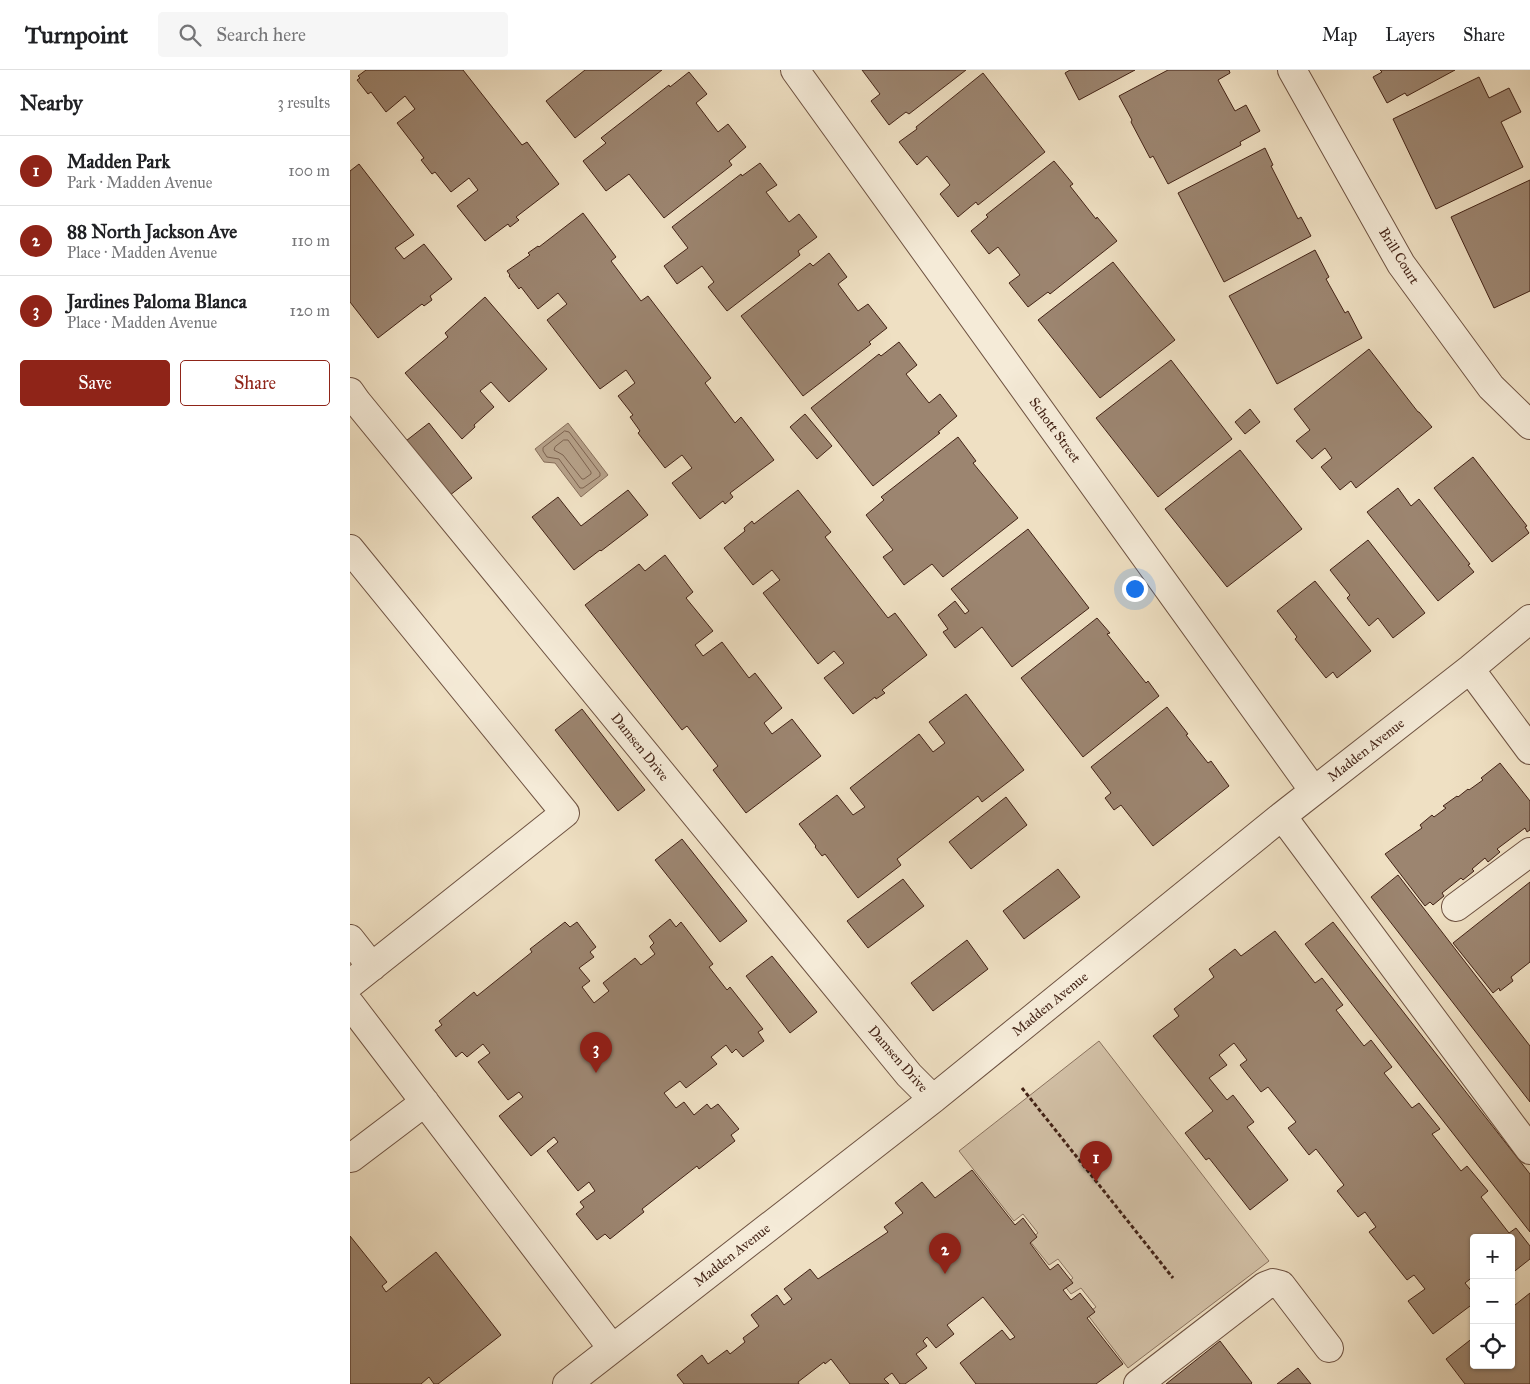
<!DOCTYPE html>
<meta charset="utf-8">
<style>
:root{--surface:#fff;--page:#f6f6f6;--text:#202124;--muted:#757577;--line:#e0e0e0;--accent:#8f2418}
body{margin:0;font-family:"IM FELL Great Primer",serif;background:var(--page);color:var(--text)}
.controls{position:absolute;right:15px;bottom:15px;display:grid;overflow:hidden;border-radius:5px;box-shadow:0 1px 4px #0004}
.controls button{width:45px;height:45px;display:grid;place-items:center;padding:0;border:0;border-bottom:1px solid var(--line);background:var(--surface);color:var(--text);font:25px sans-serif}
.you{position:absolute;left:784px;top:518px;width:18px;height:18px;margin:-12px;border:4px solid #fff;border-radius:50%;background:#1a73e8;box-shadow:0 0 0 8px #1a73e833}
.badge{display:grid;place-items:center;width:32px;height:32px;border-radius:50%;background:var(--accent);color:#fff;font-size:16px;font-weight:700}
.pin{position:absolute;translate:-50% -41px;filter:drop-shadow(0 1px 2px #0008)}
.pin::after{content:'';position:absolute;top:26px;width:18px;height:15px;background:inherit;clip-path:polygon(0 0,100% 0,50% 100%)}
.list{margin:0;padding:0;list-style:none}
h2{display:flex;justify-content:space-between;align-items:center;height:65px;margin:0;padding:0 20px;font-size:21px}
h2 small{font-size:16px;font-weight:400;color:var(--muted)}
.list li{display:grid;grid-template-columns:32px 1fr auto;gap:15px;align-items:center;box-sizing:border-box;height:70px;padding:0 20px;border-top:1px solid var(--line)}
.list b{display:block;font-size:19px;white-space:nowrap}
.list p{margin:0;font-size:16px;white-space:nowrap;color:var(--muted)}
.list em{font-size:16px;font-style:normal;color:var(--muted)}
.actions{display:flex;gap:10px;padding:15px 20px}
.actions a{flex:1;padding:11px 0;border:1px solid var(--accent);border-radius:5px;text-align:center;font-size:18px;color:var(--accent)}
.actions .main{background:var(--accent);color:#fff}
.icon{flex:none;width:28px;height:28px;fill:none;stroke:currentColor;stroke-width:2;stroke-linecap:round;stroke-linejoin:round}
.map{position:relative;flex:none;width:1180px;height:1314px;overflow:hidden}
header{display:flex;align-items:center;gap:30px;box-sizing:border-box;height:70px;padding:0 25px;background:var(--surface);border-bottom:1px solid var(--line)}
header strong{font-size:24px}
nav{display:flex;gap:28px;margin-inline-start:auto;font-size:18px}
.search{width:350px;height:45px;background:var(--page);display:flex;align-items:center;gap:12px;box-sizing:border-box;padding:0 18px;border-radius:5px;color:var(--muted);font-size:19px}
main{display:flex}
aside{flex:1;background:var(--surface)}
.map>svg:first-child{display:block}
.green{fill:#d2c0a6;stroke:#8a725e}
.water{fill:#b5a088;stroke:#876e5a}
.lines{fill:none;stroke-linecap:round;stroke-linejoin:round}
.shore{stroke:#7c624f;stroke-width:1}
.building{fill:#9c8570;stroke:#432316}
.minor-casing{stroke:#6e5241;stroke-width:30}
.path{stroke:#432316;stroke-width:3;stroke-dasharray:4 2.5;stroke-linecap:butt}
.minor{stroke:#f5ebd8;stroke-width:28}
.labels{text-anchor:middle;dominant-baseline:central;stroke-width:5;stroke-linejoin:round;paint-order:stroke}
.street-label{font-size:14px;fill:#432316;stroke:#f5ebd8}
</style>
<header>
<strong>Turnpoint</strong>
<div class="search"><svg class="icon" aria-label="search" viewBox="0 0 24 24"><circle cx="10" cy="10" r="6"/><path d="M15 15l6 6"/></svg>Search here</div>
<nav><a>Map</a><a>Layers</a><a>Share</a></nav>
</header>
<main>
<aside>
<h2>Nearby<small>3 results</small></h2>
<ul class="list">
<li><span class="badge">1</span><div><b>Madden Park</b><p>Park · Madden Avenue</p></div><em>100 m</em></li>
<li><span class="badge">2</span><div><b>88 North Jackson Ave</b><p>Place · Madden Avenue</p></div><em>110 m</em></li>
<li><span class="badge">3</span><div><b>Jardines Paloma Blanca</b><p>Place · Madden Avenue</p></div><em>120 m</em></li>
</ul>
<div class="actions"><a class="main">Save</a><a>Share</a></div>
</aside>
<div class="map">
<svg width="1180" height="1314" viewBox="0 0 1180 1314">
<rect width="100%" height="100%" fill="#efe0c3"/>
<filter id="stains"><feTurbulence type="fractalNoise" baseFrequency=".004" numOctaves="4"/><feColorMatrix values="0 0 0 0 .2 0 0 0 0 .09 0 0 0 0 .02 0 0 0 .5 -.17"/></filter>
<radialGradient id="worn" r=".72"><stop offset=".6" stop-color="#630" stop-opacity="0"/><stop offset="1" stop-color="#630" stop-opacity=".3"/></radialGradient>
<path class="green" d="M749 971 919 1191 778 1298 737 1244 746 1237 731 1218 721 1224 714 1215 723 1208 708 1189 699 1195 679 1170 688 1163 673 1144 664 1151 609 1081Z"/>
<path class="water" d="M218 353 258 405 231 427 205 393 194 392 185 379Z"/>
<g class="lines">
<path class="shore" d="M215 361 219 362 250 403V406L233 418H230L209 389 197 387 193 381V378Z
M214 370H218L241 402V404L234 409H232L213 385 204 380 205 377Z"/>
</g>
<path class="building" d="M16 0H113L172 75 177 72 209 114 166 147 169 150 160 157 158 154 135 171 107 136 128 120 119 108 101 122 85 102 82 104 71 90 74 88 47 53 65 39 55 26 36 42 21 22 18 24 7 10 10 8 8 6Z
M235 0H312L225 68 196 31Z
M512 0H616L559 44 556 42 539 55 521 31 530 24Z
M720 0H785L729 30 715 3Z
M818 0H879L880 3 868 10 885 41 896 35 910 61 890 72 891 75 818 114 803 86 800 88 781 52 782 50 769 26Z
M1030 0H1105L1057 26 1055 23 1037 33 1023 7 1032 2Z
M339 2 357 24 346 33 368 62 378 54 396 77 379 91 382 95 314 148 279 104 256 121 233 91 256 73 251 68 319 15 320 17Z
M633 3 695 82 628 135 626 132 608 147 590 124 600 115 577 86 567 95 549 72 567 59 566 57Z
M1129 7 1139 28 1159 18 1171 42 1151 52 1173 97 1086 139 1043 49Z
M915 78 923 95 921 96 948 149 951 147 961 166 874 212 828 123Z
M704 91 723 114 720 116 746 149 747 147 767 171 700 224 698 222 678 237 659 213 670 205 648 177 639 184 621 161 638 147 636 145Z
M410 93 427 115 416 122 439 152 449 144 467 167 448 181 450 185 377 241 358 217 364 212 352 196 327 214 314 196 338 178 322 157 391 104 392 106Z
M9 94 64 165 45 178 54 189 74 174 102 209 80 226 82 230 74 236 72 234 28 268 0 232V101Z
M1180 110V221L1144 238 1101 147Z
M233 143 266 187 261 191 291 231 298 226 361 308 355 313 385 353 391 347 424 390 380 423 383 427 375 434 373 431 350 449 322 413 342 398 332 385 315 398 288 363 290 361 280 347 283 345 268 326 285 313 276 300 250 319 197 250 217 234 208 223 188 239 171 217 169 219 159 206 160 205 157 201 180 185 178 183 188 176 189 177Z
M965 180 979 207 976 209 995 243 998 241 1012 268 927 314 879 226Z
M479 183 497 207 488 214 508 241 518 234 537 258 519 272 521 274 453 326 391 246 460 193 463 196Z
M763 192 825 270 750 328 688 250Z
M135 227 197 299 159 332 141 312 130 321 144 337 124 355 125 357 112 369 55 303 98 267 95 263Z
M549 272 567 295 556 304 579 333 590 324 607 346 588 362 590 363 523 416 461 338 529 284 531 286Z
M1019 279 1068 342H1069L1082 357 1006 418 1001 411 990 420 971 397 982 388 975 378 962 389 946 371 960 360 944 339Z
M821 290 882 369 808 427 746 348Z
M900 339 910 352 895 364 885 352Z
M455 344 482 376 467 389 440 357Z
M79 353 122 408 95 429 52 374Z
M608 367 626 391 623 393 668 448 593 507 582 494 554 515 533 487 543 480 516 445 534 430 531 427Z
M890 380 952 459 877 517 815 439Z
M1123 387 1177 456 1175 457 1179 463 1142 492 1084 418Z
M1048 418 1061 436 1069 429 1120 494 1118 495 1124 502 1088 531 1017 442Z
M278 420 298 445 251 481 250 480 224 500 182 447 208 427 231 456Z
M448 420 481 462 475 467 538 548 545 543 577 585 532 620 535 623 526 629 525 627 503 644 474 608 494 593 484 581 468 594 413 523 430 510 422 500 403 515 374 478 395 461 394 458 402 451 404 454Z
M678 459 739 538 662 597 632 557 605 578 593 562 598 559 588 545 605 531 615 544 619 541 601 519Z
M1018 470 1075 543 1043 568 1028 548 1019 556 997 528 1000 525 980 500Z
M315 485 343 522 336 528 363 561 345 575 353 586 372 572 399 608 405 603 432 638 414 653 422 664 442 649 471 686 396 743 363 700 368 696 337 656 332 660 235 535 289 494 295 501Z
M965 511 1021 581 987 608 983 602 976 608 945 569 947 567 927 541Z
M747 548 760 563 757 564 796 613 798 611 809 626 733 687 671 608Z
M616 624 674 700 632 732 628 726 547 789 551 795 508 828 475 784 472 786 465 777 466 776 449 754 487 725 503 745 515 737 500 718 569 664 583 682 595 673 579 652Z
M817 637 838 664 836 665 858 693 861 691 879 716 803 776 771 735 764 740 755 728 761 723 741 697Z
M232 639 295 720 268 741 205 660Z
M1150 693 1180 731V760L1177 762 1175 758 1147 779 1150 782 1138 792 1135 788 1122 799 1124 801 1113 810 1111 808 1092 823 1094 826 1083 835 1080 832 1075 836 1035 784 1072 758 1070 755 1082 745 1084 747 1096 738 1093 736 1107 726 1108 727 1118 719 1119 720 1133 710 1131 708Z
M656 727 677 755 621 799 599 772Z
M332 769 397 851 370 872 305 790Z
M708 799 730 827 674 869 653 841Z
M1048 805 1180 976V1032L1021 827Z
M553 809 574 836 518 878 497 851Z
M1180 812V892L1161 907 1163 911 1150 921 1149 918 1143 923 1103 873Z
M320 849 326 857 331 852 363 894 359 897 377 920 380 917 413 959 408 962 414 971 393 987 386 979 382 983 376 975 361 987 367 994 336 1018 330 1011 314 1023 326 1038 334 1032 344 1045 357 1034 361 1039 368 1034 389 1059 381 1065 385 1071 349 1099 347 1096 292 1139 294 1142 260 1169 255 1164 247 1170 226 1144 234 1137 230 1132 245 1121 239 1112 228 1121 197 1081 208 1072 204 1067 181 1086 149 1046 173 1027 169 1022 158 1030 128 992 140 983 133 974 117 987 112 982 106 987 85 960 92 955 89 951 124 922 127 926 182 882 180 879 215 852 220 857 227 852 246 877 240 882 244 887 229 898 240 911 232 917 244 933 259 921 253 913 285 888 291 895 305 884 300 877 304 873 299 866Z
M983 852 1180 1104V1162L955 874Z
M925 861 965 913 972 908 993 935 986 940 1014 976 1021 970 1042 997 1034 1003 1062 1038 1069 1033 1090 1059 1082 1064 1111 1101 1117 1096 1138 1121 1131 1127 1159 1163 1166 1158 1180 1176V1189L1161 1204V1168H1124V1206L1115 1213 1124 1224V1233L1083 1264 1058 1231 1075 1219 1064 1205 1057 1210 1019 1162 1026 1157 1015 1142 1008 1147 987 1121 994 1115 966 1079 959 1085 938 1058 946 1052 918 1017 911 1022 890 995 897 990 884 973 869 985 877 995 859 1008 877 1030 883 1025 904 1052 897 1057 938 1110 900 1140 859 1088 856 1090 835 1063 863 1041 803 966 829 946 824 939 864 907 859 899 885 879 891 886Z
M617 870 638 899 583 941 561 913Z
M422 886 467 942 440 963 396 906Z
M622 1100 665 1155 673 1148 687 1167 680 1173 700 1200 708 1194 723 1213 713 1220 721 1230 730 1223 745 1242 737 1248 773 1294 746 1314H626L610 1293 652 1260 660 1270 665 1267 633 1227 597 1255 604 1264 586 1278 577 1267 573 1271 577 1276 566 1284 577 1298 555 1314H550L542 1303 534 1309 539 1314H500L481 1289 475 1294 474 1292 448 1312 449 1314H334L327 1305 352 1285 358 1294 377 1280 380 1284 395 1272 393 1268 409 1256 401 1245 427 1225 434 1235 442 1229 434 1219 460 1199 468 1209 538 1162 534 1157 553 1143 545 1133 572 1112 585 1128Z
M0 1166 37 1212 32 1216 36 1222 86 1182 151 1265 88 1314H84L79 1307 71 1314H0Z
M1180 1223V1314H1115L1096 1289 1124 1267V1295H1161V1233L1163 1232 1165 1235Z
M870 1271 902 1313 901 1314H816Z
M948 1298 961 1314H927Z"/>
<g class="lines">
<defs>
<path id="minor" d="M445 0 964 721
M942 0 1051 194 1141 317 1180 355
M0 322 7 332 559 1005 583 1029
M0 479 215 743 0 914
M1120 599 1180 680
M932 746 1180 1080
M1106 837 1180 782
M0 869 22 897
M0 934 262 1278
M1 1088 75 1032
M217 1314 583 1029 932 746 1120 599 1180 549
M788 1314 915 1216 923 1213 931 1215 979 1278"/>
</defs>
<use href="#minor" class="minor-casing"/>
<path class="path" d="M672 1018 823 1208"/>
<use href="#minor" class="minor"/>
</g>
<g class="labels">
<g class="street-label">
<text transform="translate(1049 186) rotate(58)">Brill Court</text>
<text transform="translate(705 360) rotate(54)">Schott Street</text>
<text transform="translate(290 677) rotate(51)">Damsen Drive</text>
<text transform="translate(1016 680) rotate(-38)">Madden Avenue</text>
<text transform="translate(700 934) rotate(-39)">Madden Avenue</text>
<text transform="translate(548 989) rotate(49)">Damsen Drive</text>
<text transform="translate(382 1185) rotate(-38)">Madden Avenue</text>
</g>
</g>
<rect width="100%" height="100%" filter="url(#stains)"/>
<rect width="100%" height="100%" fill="url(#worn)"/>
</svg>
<div class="controls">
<button>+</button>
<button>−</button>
<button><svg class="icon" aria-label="locate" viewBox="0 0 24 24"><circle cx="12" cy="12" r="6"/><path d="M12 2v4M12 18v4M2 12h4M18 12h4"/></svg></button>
</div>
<div class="you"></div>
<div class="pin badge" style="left:746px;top:1112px">1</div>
<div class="pin badge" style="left:595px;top:1204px">2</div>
<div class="pin badge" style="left:246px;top:1003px">3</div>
</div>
</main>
